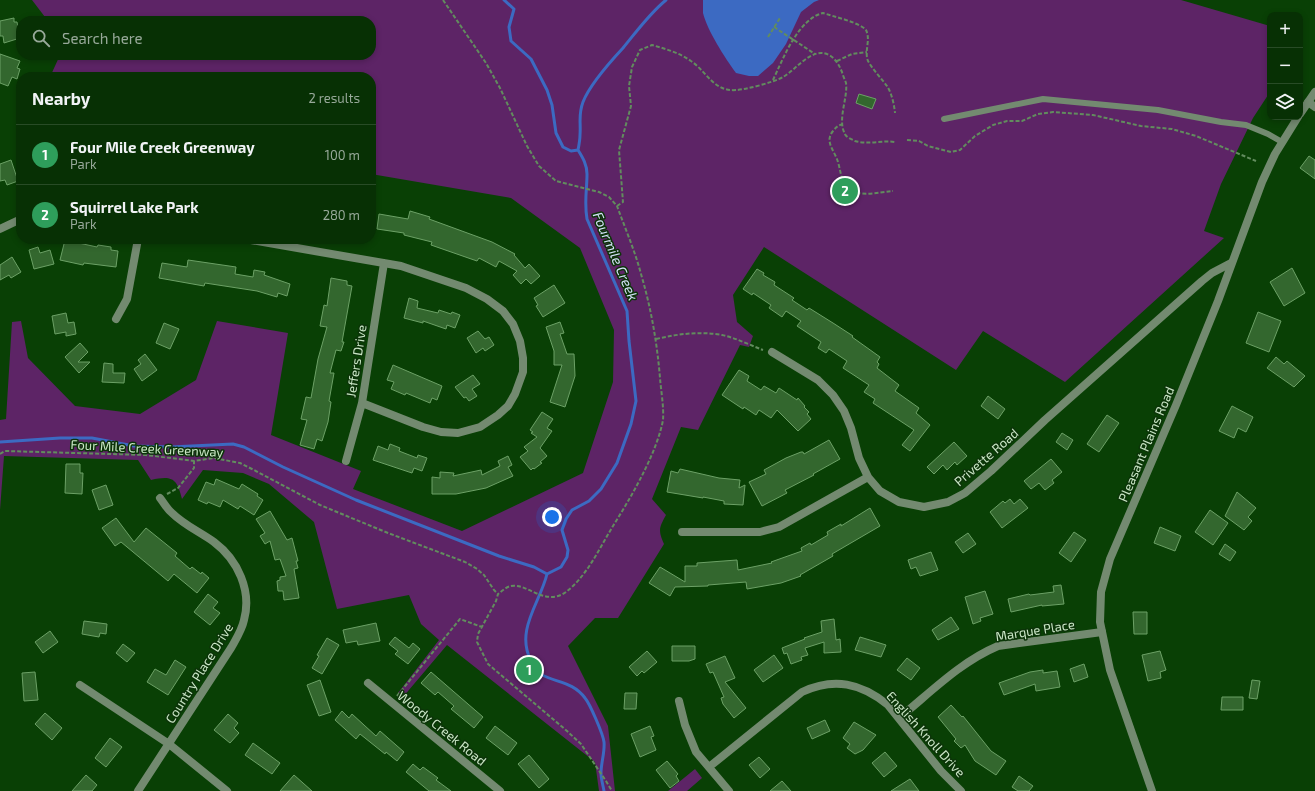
<!DOCTYPE html>
<meta charset="utf-8">
<style>
:root{--surface:#073004;--page:#10380e;--text:#f1f3f6;--muted:#98a99a;--line:#284b26;--accent:#bca0f2}
body{margin:0;font-family:"Exo 2",sans-serif;background:var(--page);color:var(--text)}
.controls{position:absolute;right:12px;top:12px;display:grid;overflow:hidden;border-radius:8px;box-shadow:0 2px 6px #0003}
.controls button{width:36px;height:36px;display:grid;place-items:center;padding:0;border:0;border-bottom:1px solid var(--line);background:var(--surface);color:var(--text);font:20px sans-serif}
.you{position:absolute;left:552px;top:517px;width:14px;height:14px;margin:-10px;border:3px solid #fff;border-radius:50%;background:#1a73e8;box-shadow:0 0 0 6px #1a73e833}
.badge{display:grid;place-items:center;width:26px;height:26px;border-radius:50%;background:var(--accent);color:#fff;font-size:13px;font-weight:700}
.pin{position:absolute;translate:-50% -50%;border:2px solid #fff;box-shadow:0 1px 4px #0006}
.list{margin:0;padding:0;list-style:none}
h2{display:flex;justify-content:space-between;align-items:center;height:52px;margin:0;padding:0 16px;font-size:17px}
h2 small{font-size:13px;font-weight:400;color:var(--muted)}
.list li{display:grid;grid-template-columns:26px 1fr auto;gap:12px;align-items:center;box-sizing:border-box;height:60px;padding:0 16px;border-top:1px solid var(--line)}
.list b{display:block;font-size:15px;white-space:nowrap}
.list p{margin:0;font-size:13px;white-space:nowrap;color:var(--muted)}
.list em{font-size:13px;font-style:normal;color:var(--muted)}
.icon{flex:none;width:22px;height:22px;fill:none;stroke:currentColor;stroke-width:2;stroke-linecap:round;stroke-linejoin:round}
.map{position:relative;flex:none;width:1315px;height:791px;overflow:hidden}
.search{position:absolute;background:var(--surface);box-shadow:0 2px 6px #0003;left:16px;top:16px;width:360px;height:44px;display:flex;align-items:center;gap:10px;box-sizing:border-box;padding:0 14px;border-radius:16px;color:var(--muted);font-size:15px}
.panel{position:absolute;background:var(--surface);box-shadow:0 2px 6px #0003;left:16px;top:72px;width:360px;height:172px;border-radius:16px}
.map>svg:first-child{display:block}
.green{fill:#5d2466}
.water{fill:#3c6ac2}
.lines{fill:none;stroke-linecap:round;stroke-linejoin:round}
.stream{stroke:#3c6ac2;stroke-width:3}
.building{fill:#33672e;stroke:#6ca166}
.path{stroke:#628c5e;stroke-width:2;stroke-dasharray:4 2;stroke-linecap:butt}
.service{stroke:#738a70;stroke-width:6}
.minor{stroke:#738a70;stroke-width:8}
.tertiary{stroke:#738a70;stroke-width:8}
.labels{text-anchor:middle;dominant-baseline:central;stroke-width:3;stroke-linejoin:round;paint-order:stroke}
.street-label{font-size:13px;fill:#cae6c6;stroke:#0c3409}
.water-label{font-size:14px;font-style:italic;fill:#d6e3fb;stroke:#0c3409}
</style>
<div class="map">
<svg width="1315" height="791" viewBox="0 0 1315 791">
<rect width="100%" height="100%" fill="#094005"/>
<path class="green" d="M32 0H1181L1270 26V92L1253 118 1221 184 1204 231 1224 238 1065 382 983 331 956 370 764 247 733 295 737 322 753 336 749 347 740 345 698 430 681 427 652 499 666 515C659 528 658 530 664 544L618 618H595L568 646 608 726 615 791H599L595 762 447 645 403 697 398 693 439 640 421 624 409 595 337 609 314 522 269 484 243 473 203 470 182 499C177 479 173 475 151 480L138 460 4 456 0 510V420L6 419 12 322 21 321 28 358 75 406 140 414 196 380 217 321 288 333 271 435 361 471 353 489 462 531 583 473 613 382 614 330 580 248 511 198 371 174V77H50L60 55H371V21H48Z
M695 769 702 778 687 791H668Z"/>
<path class="water" d="M703 0H819L814 2 801 12 786 44 773 63 758 76H749L736 73C725 58 707 30 703 13 703 9 703 4 703 0Z"/>
<g class="lines">
<path class="stream" d="M504 0 514 9 509 27 511 41 531 59 547 90 552 105 556 133 563 147 571 151 578 150
M578 150C583 158 587 165 587 174 587 190 584 202 587 219L627 311 629 341 636 401 631 424 617 463 601 489 589 501 572 510 566 519 562 530 568 550 567 557 561 567 547 574C540 603 515 630 531 661 534 666 537 672 542 675 558 683 573 682 585 698 590 704 603 734 604 742 605 752 601 763 601 773 601 779 603 785 604 791
M578 150C579 145 580 140 580 135 581 122 578 115 583 102 590 84 610 62 623 48 637 31 649 14 666 0
M0 442 60 438H92L134 446 171 447 233 444 244 447 283 467 356 500 499 556 534 567 547 574"/>
</g>
<path class="building" d="M14 18V22H17L20 38 4 43 3 36H0V21Z
M0 54 20 61 17 68 20 69 17 79 12 77 8 86 0 83Z
M859 94 876 99 872 109 856 103Z
M1309 156 1315 160V179L1300 168Z
M11 160 18 181 7 185 5 180 0 181V164Z
M410 211 430 217 429 219 492 242 515 254 514 255 525 268 529 264 540 276 531 284 526 279 521 284 513 275 517 271 499 261 496 267 479 258 477 261 431 245 432 242 404 235V233L377 229 379 214 408 219Z
M65 240 97 247 98 245 111 247V250L118 251 116 267 84 263 83 265 60 260Z
M38 247 40 253 50 250 54 264 34 269 29 250Z
M12 257 21 272 11 278 9 275 0 280V265Z
M188 260 236 267 235 274 253 277 254 270 265 272 264 275 290 284 287 296 278 293 277 297 257 291 205 283 204 286 159 278 162 263 187 267Z
M1292 268 1305 293 1284 306 1270 282Z
M757 269 764 273 763 275 775 282 774 285 794 298 792 300 807 310 809 308 833 323 853 336 852 337 880 357 877 362 879 364 877 368 899 385 895 391 919 408 916 413 930 425 910 451 902 445 914 430 873 403 875 399 864 392 869 385 843 368 847 361 829 349 826 353 818 348 821 342 797 326 801 321 786 311 782 317 769 308 771 305 753 293 752 295 743 289Z
M331 278 347 281V285L352 286 342 342H344L341 351 336 350 330 373H334L329 401 331 402 328 422 322 441 317 439 314 449 300 445 307 420 301 419 306 397 311 398 318 359 327 327 320 326 324 305 327 306Z
M554 285 565 303 543 317 536 306 538 305 534 298Z
M409 298 418 301 417 308 438 313 439 310 451 314 452 312 460 315 455 328 447 325 446 329 423 321V323L404 318Z
M1258 312 1281 321 1269 352 1246 343Z
M66 313 68 323 74 322 76 334 66 336V332L55 334 52 316Z
M560 322 564 333 560 334 567 354H574L575 376 565 407 550 402 562 365H554V351L546 327Z
M164 323 179 329 170 349 156 343Z
M478 331 485 339 489 337 494 345 485 351 483 348 476 353 467 338Z
M80 343 88 352 78 362H90L79 373 65 357Z
M145 354 157 370 142 381 134 369 141 364 138 360Z
M1276 357 1284 364 1287 361 1305 376 1294 387 1267 368Z
M104 363 113 364V373H125L124 383 102 382Z
M393 365 442 386 437 400 432 398 430 403 406 393 405 395 391 389 394 382 387 380Z
M739 370 749 376 747 381 761 390 764 386 776 393 779 388 797 400 798 398 805 406 804 407 809 412 807 414 811 419 798 431 777 410 771 418 759 410 756 415 744 407 743 409 722 395Z
M473 375 480 384 472 389 477 396 469 401 466 397 464 398 455 387Z
M988 396 1005 409 998 419 981 406Z
M1232 406 1253 417 1246 432 1238 428 1234 438 1219 431Z
M542 412 553 419 547 428 552 431 540 448 547 456 540 462 542 463 534 469 533 468 531 470 520 457 528 451 524 447 537 437 531 433 533 432 530 430Z
M1107 415 1119 423 1099 452 1087 444Z
M1062 433 1073 440 1067 450 1056 442Z
M829 440 840 459 813 474 814 475 785 490 787 493 762 506 749 482 766 474 764 470 786 458 801 452H803L804 454Z
M954 442 967 456 957 465 955 462 947 470 943 465 934 474 927 467Z
M390 444 400 448 399 451 417 458 418 455 427 458 422 471 414 468 412 473 373 460 378 446 388 450Z
M508 456 512 465 508 467 513 476 486 488 456 494H432V477L440 478V472L454 473 453 476 481 470 482 475 500 466 498 461Z
M1051 459 1062 472 1052 480 1054 483 1045 490 1039 483 1031 489 1024 481Z
M66 464H80V473H83L82 494 65 493Z
M680 469 719 478 740 480 739 488 745 485 743 505 724 504V501L703 497V498L667 492 671 471 678 473Z
M216 479 239 489 242 484 258 494 257 496 263 500 254 515 240 506 238 509 223 500 220 507 208 502 207 504 198 500 206 482 214 485Z
M106 485 113 505 99 510 92 490Z
M1237 492 1256 508 1248 517 1252 521 1244 530 1225 516Z
M1010 499 1014 504 1020 499 1028 508 1002 528 990 512 1003 501 1005 503Z
M870 508 880 526 832 554 833 556 800 575 801 576 781 583 747 589 746 582 708 585V586L675 587 670 596 649 583 660 567 685 582V566H697V563L737 560 738 570 772 563 771 562 802 551 801 548 810 543 811 545 828 535 827 532 841 524V526Z
M1210 510 1228 523 1213 545 1195 532Z
M270 511 287 540 292 538 298 561H296L298 568 294 569 299 598 284 600 283 591H278L277 581 280 580V577L286 576 280 559 275 560 270 541 265 544 260 536 265 533 256 519Z
M116 518 134 542 146 528 177 553 175 556 190 569 192 567 201 574 202 572 209 578 197 593 174 574 168 581 121 542 115 546 102 528Z
M1160 527 1181 536 1175 551 1154 543Z
M1074 532 1086 540 1071 562 1059 553Z
M968 533 976 544 963 553 955 542Z
M1225 544 1236 552 1230 561 1219 554Z
M931 552 938 570 920 576 916 567 911 569 908 560Z
M1061 585 1064 604 1042 606V605L1011 612 1008 599 1029 594 1030 595 1054 592 1053 586Z
M985 591 993 614 980 618 981 621 973 624 965 597Z
M208 594 218 602 213 608 220 613 210 625 194 612Z
M1133 612H1147V634H1134Z
M951 617 959 629 938 640 932 630Z
M834 619 836 640 840 639 841 652 824 653V642L805 648 808 655 801 657 802 660 791 664 787 653 784 654 782 648 805 639 804 638 822 632 821 621Z
M84 621 107 624 106 634 100 633 99 637 82 634Z
M376 623 380 641 358 645 357 641 346 643 343 630Z
M50 631 58 642 43 653 35 642Z
M395 637 409 648 413 643 420 649 408 664 395 654 398 651 389 644Z
M860 637 886 645 881 657 855 650Z
M327 638 339 645 322 674 312 668 319 656 317 655Z
M123 644 135 653 127 662 116 653Z
M672 646H695V659L689 661H672Z
M647 651 657 662 644 673 642 671 637 676 629 667Z
M1160 651 1166 670 1160 672 1161 678 1148 681 1142 655Z
M774 655 783 668 763 682 754 670Z
M725 656 735 678 725 682 746 708 734 718 723 704 721 698 724 697 713 672 710 673 706 664Z
M907 658 920 668 911 680 897 670Z
M175 660 186 667 168 695 147 682 155 669 166 675Z
M1084 664 1088 677 1074 682 1070 669Z
M1043 670V673L1057 671 1060 687 1036 691 1035 684 1004 695 999 683 1030 672Z
M35 672 38 700 24 701 22 673Z
M431 672 483 717 474 728 451 709 454 706 438 692 435 695 421 683Z
M320 680 331 712 319 716 307 685Z
M1252 680 1260 681 1257 699 1249 698Z
M625 693H637L636 709H624Z
M1222 697H1243V710H1221Z
M951 705 962 717 963 716 991 751 1006 761 996 775 975 761 965 745 961 748 954 741 956 739 938 717Z
M342 711 349 718 352 714 376 736 380 731 404 752 397 761 386 752 385 754 360 734 356 739 335 720Z
M45 713 62 728 52 740 35 724Z
M228 714 238 723 234 728 239 733 230 743 214 730Z
M825 720 830 731 812 739 807 728Z
M854 722 876 735 863 750 855 754 847 748 850 744 843 738Z
M495 726 517 743 508 755 486 738Z
M650 726 654 736 651 737 656 750 640 757 631 734Z
M110 738 122 747 106 767 95 758Z
M253 743 280 763 272 774 245 755Z
M885 752 897 766 884 777 872 763Z
M529 755 549 779 539 788 518 764Z
M759 757 770 769 760 778 749 765Z
M667 761 678 774 676 776 679 781 670 788 656 770Z
M413 764 420 770 423 767 438 778 436 780 451 791H429L406 772Z
M86 775 97 785 92 791H72Z
M294 775 312 791H280Z
M1019 776 1033 786 1029 791H1018L1012 787Z
M910 779 919 791H891Z
M782 781 791 791H770Z"/>
<g class="lines">
<path class="path" d="M443 0 486 63 500 88 527 146 539 166 556 181 599 192 609 197 617 206C625 228 635 251 641 274 651 308 657 342 660 378 661 391 664 407 663 420 661 431 657 442 653 452 642 478 628 502 613 526 599 549 587 576 566 592 545 607 528 583 511 586 506 587 502 591 498 594L496 601 478 634 477 642 488 664 567 731 581 744 606 781 612 791
M774 27 815 54
M768 37 780 18
M837 61 852 54 867 52
M773 80C783 59 798 19 823 13 832 16 861 23 866 30 871 40 864 51 868 61 873 70 881 78 887 86 892 94 894 104 895 113
M843 124C839 125 836 127 833 131 824 142 835 151 838 162 841 172 841 183 850 190 862 197 881 192 893 191
M907 140 919 141 928 146 951 152 960 150 975 136 993 125 1007 121H1022L1038 114 1053 112 1093 115 1141 126 1172 129 1196 136 1256 161
M617 206 623 202 619 150 631 106 629 86 632 67 640 50 652 45C666 49 680 53 691 61 707 72 714 92 736 90 744 90 775 82 783 77 796 70 812 46 829 55 836 59 839 65 842 72 843 76 845 80 846 83 848 97 838 118 844 132 845 137 851 139 855 141 868 145 882 140 895 142
M656 339C678 334 699 331 722 335 736 338 750 345 763 350
M0 454 5 451 146 455 194 461 214 458 240 463 252 469 320 505 388 533 465 562 477 569 484 575 494 590 498 594
M167 494 178 488 194 468V461
M397 696 460 619 482 627"/>
<path class="service" d="M944 119 1043 99 1158 110 1221 122 1246 125 1268 134 1282 142"/>
<path class="minor" d="M1308 102 1315 107
M0 229 21 219
M245 239 401 266 466 288 487 299 503 311 513 324 520 341 523 358V372L515 394 508 406 498 415 480 427 458 433 441 432 423 427 362 403
M116 319 127 299 138 239
M772 352 818 380 833 395 844 411 851 428 859 458 868 477 880 491 899 502 924 507 948 502 965 493 991 471 1045 420 1202 281 1212 273 1231 263
M346 461 362 403 384 263
M682 532H760L779 527 868 477
M368 683 500 791
M80 685 169 744 227 791
M679 701 685 725 696 752 729 791
M899 718C930 693 960 662 998 646L1102 632
M709 767 802 692C834 677 861 683 888 705L941 771 961 791
M138 791 231 648C236 639 242 630 244 620 252 591 238 560 214 542 200 532 184 525 172 513 167 509 164 503 160 498"/>
<path class="tertiary" d="M1300 114 1315 92
M1152 791 1110 670 1100 622 1101 592 1110 559 1176 405 1218 301 1262 182 1275 154 1298 117"/>
</g>
<g class="labels">
<g class="street-label">
<text transform="translate(356 361) rotate(-81)">Jeffers Drive</text>
<text transform="translate(1146 444) rotate(-67)">Pleasant Plains Road</text>
<text transform="translate(147 448) rotate(3)">Four Mile Creek Greenway</text>
<text transform="translate(986 457) rotate(-41)">Privette Road</text>
<text transform="translate(1035 630) rotate(-9)">Marque Place</text>
<text transform="translate(199 673) rotate(-58)">Country Place Drive</text>
<text transform="translate(442 728) rotate(39)">Woody Creek Road</text>
<text transform="translate(926 734) rotate(48)">English Knoll Drive</text>
</g>
<g class="water-label">
<text transform="translate(616 256) rotate(67)">Fourmile Creek</text>
</g>
</g>
</svg>
<div class="controls">
<button>+</button>
<button>−</button>
<button><svg class="icon" aria-label="layers" viewBox="0 0 24 24"><path d="M12 4l9 5-9 5-9-5zM3 14l9 5 9-5"/></svg></button>
</div>
<div class="you"></div>
<div class="pin badge" style="left:529px;top:670px;background:#2e9e5b">1</div>
<div class="pin badge" style="left:845px;top:191px;background:#2e9e5b">2</div>
<div class="search"><svg class="icon" aria-label="search" viewBox="0 0 24 24"><circle cx="10" cy="10" r="6"/><path d="M15 15l6 6"/></svg>Search here</div>
<section class="panel">
<h2>Nearby<small>2 results</small></h2>
<ul class="list">
<li><span class="badge" style="background:#2e9e5b">1</span><div><b>Four Mile Creek Greenway</b><p>Park</p></div><em>100 m</em></li>
<li><span class="badge" style="background:#2e9e5b">2</span><div><b>Squirrel Lake Park</b><p>Park</p></div><em>280 m</em></li>
</ul>
</section>
</div>
